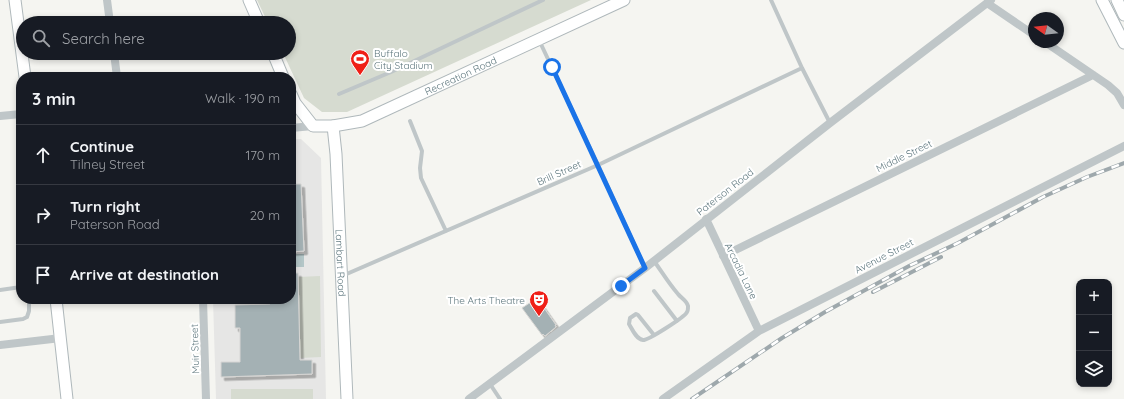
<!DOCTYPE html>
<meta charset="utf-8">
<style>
:root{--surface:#171b24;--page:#242831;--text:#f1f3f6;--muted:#9ea1a6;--line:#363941}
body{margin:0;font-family:Quicksand,sans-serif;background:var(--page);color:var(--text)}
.controls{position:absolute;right:12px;bottom:12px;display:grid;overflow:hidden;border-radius:8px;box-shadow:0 2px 6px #0003}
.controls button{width:36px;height:36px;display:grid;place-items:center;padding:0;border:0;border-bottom:1px solid var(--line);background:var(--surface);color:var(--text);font:20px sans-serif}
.compass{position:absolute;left:1028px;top:12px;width:36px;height:36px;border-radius:50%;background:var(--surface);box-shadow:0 2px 6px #0003;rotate:285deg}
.stop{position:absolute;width:12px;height:12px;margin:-9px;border:3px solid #1a73e8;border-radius:50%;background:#fff}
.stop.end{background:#1a73e8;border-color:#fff;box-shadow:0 1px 4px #0008}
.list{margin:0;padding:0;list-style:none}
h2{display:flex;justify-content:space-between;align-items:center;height:52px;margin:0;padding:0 16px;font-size:17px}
h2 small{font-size:13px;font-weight:400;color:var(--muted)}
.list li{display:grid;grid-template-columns:26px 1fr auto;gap:12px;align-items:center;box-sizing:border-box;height:60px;padding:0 16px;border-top:1px solid var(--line)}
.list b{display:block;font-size:15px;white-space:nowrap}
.list p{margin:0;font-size:13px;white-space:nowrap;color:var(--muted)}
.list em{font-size:13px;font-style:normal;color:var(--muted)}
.icon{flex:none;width:22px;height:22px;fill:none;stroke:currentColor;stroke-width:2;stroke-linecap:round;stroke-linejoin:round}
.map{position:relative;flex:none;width:1124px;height:399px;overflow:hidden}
.search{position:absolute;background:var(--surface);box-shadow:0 2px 6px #0003;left:16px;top:16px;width:280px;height:44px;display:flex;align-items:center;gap:10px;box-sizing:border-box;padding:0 14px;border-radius:22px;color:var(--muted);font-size:15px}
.panel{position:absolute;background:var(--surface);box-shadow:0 2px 6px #0003;left:16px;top:72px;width:280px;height:232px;border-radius:16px}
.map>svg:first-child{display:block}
.built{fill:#e6e6e5}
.green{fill:#d6dbd0}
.water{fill:#b3c6c7}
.building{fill:#a4b1b4;stroke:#d7d6d4;filter:url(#shadow)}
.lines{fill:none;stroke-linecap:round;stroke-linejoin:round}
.secondary-casing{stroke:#afb8bb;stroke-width:13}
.lane{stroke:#bfc6c8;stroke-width:4}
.street{stroke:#bfc6c8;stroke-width:8}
.secondary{stroke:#fff;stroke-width:11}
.rail-casing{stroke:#9ea8ac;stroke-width:4}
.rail{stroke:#fff;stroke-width:2.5;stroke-dasharray:8;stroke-linecap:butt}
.route{stroke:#1a73e8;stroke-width:5}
.labels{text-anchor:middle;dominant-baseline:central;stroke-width:4;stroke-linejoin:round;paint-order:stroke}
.poi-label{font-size:10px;fill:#5e777e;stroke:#fff;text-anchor:start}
.street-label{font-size:10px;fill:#5e777e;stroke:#fff}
</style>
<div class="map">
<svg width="1124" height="399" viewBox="0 0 1124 399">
<defs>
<filter id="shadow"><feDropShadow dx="3.5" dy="3.5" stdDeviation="0" flood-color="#0004"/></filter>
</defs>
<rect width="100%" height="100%" fill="#f5f5f1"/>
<path class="built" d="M291 139H301L321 158 326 399H216L213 299H291Z"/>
<path class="green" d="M257 0H591L347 112H322L304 98 283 53H289V23H268Z
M320 276 321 357 300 358 298 277Z
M231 389H313V399H231Z"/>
<path class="water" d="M291 254H304V267H291Z"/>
<path class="building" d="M291 184H301L304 251 291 252Z
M291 273H298L300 360H312V374L221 377V362H240V328H235V305L270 304 269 299H291Z
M537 298 556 325H555L556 327 545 336 543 334 542 335 522 308Z"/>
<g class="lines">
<defs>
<g id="secondary">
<path d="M15 0 25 77"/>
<path d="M249 0 259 23"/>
<path d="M1102 0 1124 43"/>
<path d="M1117 0 1124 15"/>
<path d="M273 53 283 77"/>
<path id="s1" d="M291 94 295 103 313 126H333L362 121 624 0"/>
<path id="s2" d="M333 126 336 154 347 399"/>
<path d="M56 299 67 399"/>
</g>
</defs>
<use href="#secondary" class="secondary-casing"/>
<path class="lane" d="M771 0 802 68 830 123
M539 40 598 165 645 268
M339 94 391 72 543 0
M410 121 422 151 420 168 421 178 446 231
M342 276 598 165 802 68
M0 290 21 287
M654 291 677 321
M0 322 23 319 27 317 29 311V301
M654 335 638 315 636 314 630 318 629 324C632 329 636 339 643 340 647 341 685 317 687 312 688 311 688 307 688 306 687 301 681 298 678 294 669 284 662 272 654 261
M490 384 500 399"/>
<path class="street" d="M107 0 110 23
M987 3 1034 35
M1045 42 1108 85 1117 93 1124 105
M114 53 117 77
M0 116 21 114
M291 128 313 126
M706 219 759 331
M723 256 1093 75
M203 299 206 399
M0 345 61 338
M469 399 645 268 830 123 991 0
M663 399 759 331 1124 146"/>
<use href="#secondary" class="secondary"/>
<defs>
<path id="rail" d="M873 292 941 257
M692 399 782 338 825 312 909 266 958 243 1043 197 1087 177 1124 163"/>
</defs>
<use href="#rail" class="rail-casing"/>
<use href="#rail" class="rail"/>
</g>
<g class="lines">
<path class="route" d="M552 67 645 268 621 286"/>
</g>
<defs>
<symbol id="stadium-pin" viewBox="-11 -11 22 30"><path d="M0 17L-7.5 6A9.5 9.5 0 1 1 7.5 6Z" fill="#ef1f17" stroke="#fff"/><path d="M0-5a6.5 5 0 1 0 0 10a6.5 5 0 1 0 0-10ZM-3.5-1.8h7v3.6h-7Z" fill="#fff"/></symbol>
<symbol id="theatre-pin" viewBox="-11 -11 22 30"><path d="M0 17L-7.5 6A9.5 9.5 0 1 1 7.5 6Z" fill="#ef1f17" stroke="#fff"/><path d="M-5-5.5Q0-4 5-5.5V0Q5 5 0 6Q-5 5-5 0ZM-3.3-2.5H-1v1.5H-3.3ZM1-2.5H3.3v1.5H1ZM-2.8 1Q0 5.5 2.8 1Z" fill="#fff"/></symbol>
</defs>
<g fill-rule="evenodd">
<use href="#stadium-pin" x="349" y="48" width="22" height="30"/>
<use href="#theatre-pin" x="528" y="289" width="22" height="30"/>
</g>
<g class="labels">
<g class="poi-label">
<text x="374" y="53">Buffalo<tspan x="374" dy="12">City Stadium</tspan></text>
<text x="525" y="300" text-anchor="end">The Arts Theatre</text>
</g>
<g class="street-label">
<text stroke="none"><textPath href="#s1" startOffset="197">Recreation Road</textPath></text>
<text transform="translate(904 156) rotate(-26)">Middle Street</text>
<text transform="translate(559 173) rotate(-24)">Brill Street</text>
<text transform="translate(725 192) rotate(-38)">Paterson Road</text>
<text transform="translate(884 256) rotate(-27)">Avenue Street</text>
<text stroke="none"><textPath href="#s2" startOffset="137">Lambart Road</textPath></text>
<text transform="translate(741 271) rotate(64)">Arcadia Lane</text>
<text transform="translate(195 349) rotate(-92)">Muir Street</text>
</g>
</g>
</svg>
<div class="controls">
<button>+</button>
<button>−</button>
<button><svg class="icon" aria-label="layers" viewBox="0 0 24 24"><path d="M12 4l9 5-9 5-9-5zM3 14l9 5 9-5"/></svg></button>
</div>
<svg class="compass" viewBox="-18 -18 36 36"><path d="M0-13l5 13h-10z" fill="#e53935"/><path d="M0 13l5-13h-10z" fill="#9ea1a6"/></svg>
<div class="stop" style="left:552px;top:67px"></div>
<div class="stop end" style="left:621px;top:286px"></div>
<div class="search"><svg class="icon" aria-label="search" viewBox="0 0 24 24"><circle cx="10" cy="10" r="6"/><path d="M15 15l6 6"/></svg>Search here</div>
<section class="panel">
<h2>3 min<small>Walk · 190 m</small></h2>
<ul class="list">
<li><svg class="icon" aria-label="ahead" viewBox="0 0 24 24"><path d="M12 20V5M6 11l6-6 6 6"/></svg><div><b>Continue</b><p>Tilney Street</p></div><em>170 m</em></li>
<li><svg class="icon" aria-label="right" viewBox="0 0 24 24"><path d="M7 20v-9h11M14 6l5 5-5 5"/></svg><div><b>Turn right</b><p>Paterson Road</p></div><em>20 m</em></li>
<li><svg class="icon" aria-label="arrive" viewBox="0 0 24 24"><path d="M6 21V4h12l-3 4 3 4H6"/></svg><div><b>Arrive at destination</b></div></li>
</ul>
</section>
</div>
